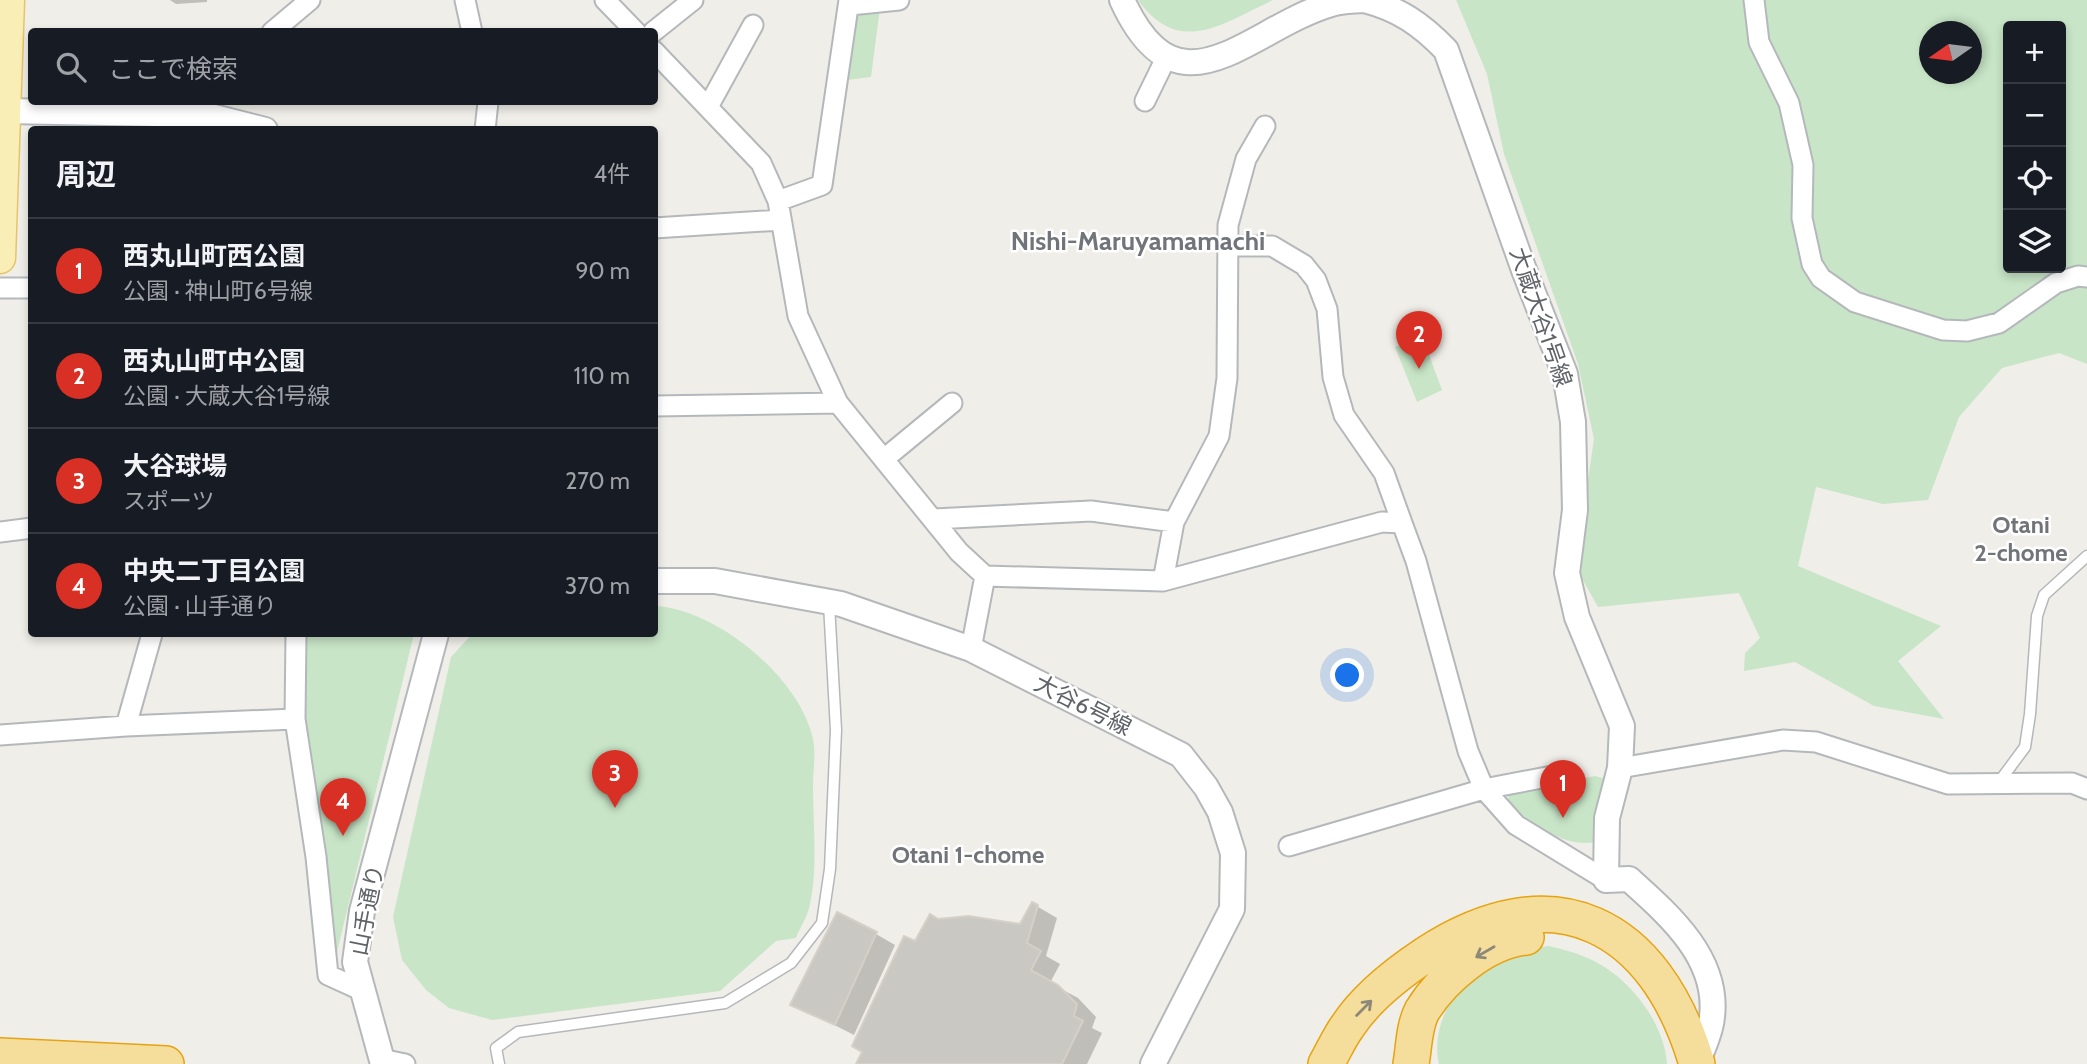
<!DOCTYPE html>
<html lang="ja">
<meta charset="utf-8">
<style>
:root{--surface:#171b24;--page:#242831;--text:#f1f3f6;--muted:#9ea1a6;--line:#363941;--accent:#d93025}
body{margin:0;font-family:Cabin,"Noto Sans JP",sans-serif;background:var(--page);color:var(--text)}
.controls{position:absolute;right:21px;top:21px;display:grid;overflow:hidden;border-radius:7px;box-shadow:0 4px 10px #0003}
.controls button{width:63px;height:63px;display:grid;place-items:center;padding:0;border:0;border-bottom:2px solid var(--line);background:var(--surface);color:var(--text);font:35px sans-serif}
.compass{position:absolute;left:1919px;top:21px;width:63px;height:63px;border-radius:50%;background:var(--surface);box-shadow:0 4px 10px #0003;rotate:256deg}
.you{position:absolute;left:1348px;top:676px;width:24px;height:24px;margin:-18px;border:5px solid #fff;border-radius:50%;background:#1a73e8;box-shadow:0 0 0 10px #1a73e833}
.badge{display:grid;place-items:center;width:46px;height:46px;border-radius:50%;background:var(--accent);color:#fff;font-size:23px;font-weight:700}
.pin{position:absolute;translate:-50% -58px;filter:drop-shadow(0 2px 4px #0008)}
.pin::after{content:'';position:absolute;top:37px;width:24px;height:21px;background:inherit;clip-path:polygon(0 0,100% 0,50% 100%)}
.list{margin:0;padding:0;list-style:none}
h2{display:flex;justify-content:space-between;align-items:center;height:91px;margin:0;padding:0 28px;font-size:30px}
h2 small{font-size:23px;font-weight:400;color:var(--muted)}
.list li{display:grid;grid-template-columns:46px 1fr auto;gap:21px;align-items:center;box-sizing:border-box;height:105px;padding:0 28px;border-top:2px solid var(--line)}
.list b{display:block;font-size:26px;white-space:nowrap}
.list p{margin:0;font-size:23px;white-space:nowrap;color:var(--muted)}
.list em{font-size:23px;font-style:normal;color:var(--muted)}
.icon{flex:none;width:38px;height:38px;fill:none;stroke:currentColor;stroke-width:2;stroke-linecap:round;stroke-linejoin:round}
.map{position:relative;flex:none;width:2087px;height:1064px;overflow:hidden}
.search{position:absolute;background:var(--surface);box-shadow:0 4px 10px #0003;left:28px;top:28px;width:630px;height:77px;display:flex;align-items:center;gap:18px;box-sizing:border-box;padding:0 24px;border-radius:7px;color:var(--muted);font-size:26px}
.panel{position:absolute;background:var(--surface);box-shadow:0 4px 10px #0003;left:28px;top:126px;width:630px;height:511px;border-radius:7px}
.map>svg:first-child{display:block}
.green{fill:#c8e5c7;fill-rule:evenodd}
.shadow{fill:#0003}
.building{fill:#c9c8c3;stroke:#d5d0c7;stroke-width:2}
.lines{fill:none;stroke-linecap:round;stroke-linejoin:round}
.service-casing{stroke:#b5b8bb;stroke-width:13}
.minor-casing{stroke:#b5b8bb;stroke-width:23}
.tertiary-casing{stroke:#b5b8bb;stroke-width:28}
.primary-casing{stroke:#e7c46a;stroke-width:33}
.motorway-casing{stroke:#e6a312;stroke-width:38}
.service{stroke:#fff;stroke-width:10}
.minor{stroke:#fff;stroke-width:19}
.tertiary{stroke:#fff;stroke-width:24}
.primary{stroke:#f9eeb5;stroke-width:30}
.motorway{stroke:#f5de9b;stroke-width:35}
.oneway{stroke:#8d8877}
.labels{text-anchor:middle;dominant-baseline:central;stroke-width:5;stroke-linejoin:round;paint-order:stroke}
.street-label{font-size:23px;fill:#606367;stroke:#fff}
.neighbourhood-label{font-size:24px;font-weight:bold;fill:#717579;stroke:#fff}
.quarter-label{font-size:26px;font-weight:bold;fill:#717579;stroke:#fff}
</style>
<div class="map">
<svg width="2087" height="1064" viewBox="0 0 2087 1064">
<rect width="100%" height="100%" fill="#f0eee8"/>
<path class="green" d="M881 0 871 77 847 80 855 13Z
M1138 0H1273C1222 24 1179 57 1138 0Z
M1456 0H2087V364L2059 353 2002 368 1959 417 1928 500 1883 504 1816 487 1798 566 1941 626 1898 661 1944 719 1874 706 1795 662 1744 671 1745 653 1760 638 1739 593 1598 607 1580 575 1582 521 1594 439 1578 364 1504 154 1487 74ZM2008 26H2061V268H2008ZM1930 32H1972V74H1930Z
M1422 336 1442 390 1417 402 1395 347Z
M655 606C716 609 800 677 813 739 816 754 813 772 813 787 813 825 818 867 810 904 808 916 800 927 796 938L776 941 720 991 492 1020 449 1008 426 990 402 960 393 917 451 657 472 634H654Z
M305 634H414L337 952 304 720Z
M1595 776 1606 779 1597 842C1563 848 1536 825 1509 806L1508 793Z
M1549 946C1561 949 1574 952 1585 957 1626 973 1664 1020 1667 1064H1439C1428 1016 1468 968 1511 952 1522 947 1537 947 1549 946Z"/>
<path class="shadow" d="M170 0H207V2L176 4Z
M1033 904 1057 918 1046 956 1060 964 1050 983 1078 998 1096 1017 1092 1028 1102 1033 1087 1064H860L916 943 938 920 1021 926Z
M876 934 895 945 854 1035 793 1004Z"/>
<path class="building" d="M1032 902 1038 905 1027 943 1041 951 1031 970 1058 985 1077 1004 1074 1016 1083 1021 1062 1064H856L862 1052 852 1046 904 936 915 941 930 914 938 919 969 916 1020 924Z
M837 912 877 932 835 1025 790 1005Z"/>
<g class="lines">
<defs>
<path id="service" d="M1999 782 2025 747 2030 714 2037 616 2044 595 2087 556
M499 1064 496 1048 518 1032 725 1003 791 963 822 923 830 869 836 730 829 604"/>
<path id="minor" d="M465 0 472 32
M605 0 636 32
M1754 0 1759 42 1789 103 1803 165 1802 218 1812 264 1821 278 1855 302 1943 330 1967 331 1999 323 2056 283 2078 276 2087 277
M850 5 899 0
M272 32 310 0
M653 32 693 0
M654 51 761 163 778 201 798 316 838 403 959 552 985 576 1163 581 1382 522 1402 523 1416 561 1468 751 1484 789 1516 825 1606 880
M1145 101 1166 58
M708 107 753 25
M485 130 488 102
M778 201 822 185 849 0
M654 228 781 220
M1226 246H1272L1304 265 1316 280 1327 309 1333 377 1344 415 1384 473 1402 523
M0 288H32
M654 406 838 403
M884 459 952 403
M934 519 1091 511 1174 522
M0 532 32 528
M1163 581 1174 522 1219 436 1227 378 1228 225 1246 159 1265 126
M296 634 295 719 316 857 328 975 361 990
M971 649 985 576
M126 726 152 634
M0 735 126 726 295 719
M1620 768 1783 740 1816 742 1948 784 2072 783 2087 789
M1289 846 1484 789 1568 773
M381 1059 405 1064"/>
<path id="tertiary" d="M1122 0C1179 124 1247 29 1331 4 1340 1 1352 1 1363 0
M1364 0C1399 9 1421 24 1446 50L1524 270 1565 374 1573 422 1575 510 1567 573 1577 617 1622 726 1620 768 1607 818 1606 880 1629 879C1669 915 1719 958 1712 1017 1711 1033 1702 1049 1697 1064
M7 111 206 115 265 130
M654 581H715L841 604 971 649 1181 755 1206 787 1220 812 1233 853 1232 909 1153 1064
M383 1064 355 962 362 911 436 634"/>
<path id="primary" d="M0 258 9 0"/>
<path id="motorway" d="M0 1056 166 1064
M1326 1064C1333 1052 1339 1038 1347 1027 1365 999 1398 973 1425 955 1554 870 1656 924 1697 1064
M1411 1064C1414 1047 1414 1026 1422 1011 1443 977 1486 941 1526 937"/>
</defs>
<use href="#service" class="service-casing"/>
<use href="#minor" class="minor-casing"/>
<use href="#tertiary" class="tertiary-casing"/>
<use href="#primary" class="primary-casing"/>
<use href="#motorway" class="motorway-casing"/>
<use href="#service" class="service"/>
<use href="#minor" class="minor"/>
<use href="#tertiary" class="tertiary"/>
<use href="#primary" class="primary"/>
<use href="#motorway" class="motorway"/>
</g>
<defs><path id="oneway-shaft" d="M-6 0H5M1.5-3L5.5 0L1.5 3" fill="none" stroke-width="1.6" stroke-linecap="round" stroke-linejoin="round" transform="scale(1.75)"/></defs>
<g class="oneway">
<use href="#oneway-shaft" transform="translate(1485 952) rotate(150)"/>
<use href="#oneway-shaft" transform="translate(1364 1008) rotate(-45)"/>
</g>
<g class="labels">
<g class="street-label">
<text transform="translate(1541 317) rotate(71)">大蔵大谷1号線</text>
<text transform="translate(1083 705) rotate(27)">大谷6号線</text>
<text transform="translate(367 910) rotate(-79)">山手通り</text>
</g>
<g class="neighbourhood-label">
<text x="2021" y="524">Otani<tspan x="2021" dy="28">2-chome</tspan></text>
<text x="968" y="854">Otani 1-chome</text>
</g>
<g class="quarter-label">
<text x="1138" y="241">Nishi-Maruyamamachi</text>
</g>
</g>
</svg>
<div class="controls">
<button>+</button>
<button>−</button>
<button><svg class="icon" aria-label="locate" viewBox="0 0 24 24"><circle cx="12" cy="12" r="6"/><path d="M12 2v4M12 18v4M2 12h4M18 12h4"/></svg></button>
<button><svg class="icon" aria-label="layers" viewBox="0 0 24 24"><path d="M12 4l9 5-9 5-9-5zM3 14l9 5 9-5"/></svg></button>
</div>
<svg class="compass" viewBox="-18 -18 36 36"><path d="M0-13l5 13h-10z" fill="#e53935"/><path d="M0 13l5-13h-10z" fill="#9ea1a6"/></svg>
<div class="you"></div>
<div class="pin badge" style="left:1563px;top:818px">1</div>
<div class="pin badge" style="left:1419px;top:369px">2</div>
<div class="pin badge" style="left:615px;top:808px">3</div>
<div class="pin badge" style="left:343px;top:836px">4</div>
<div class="search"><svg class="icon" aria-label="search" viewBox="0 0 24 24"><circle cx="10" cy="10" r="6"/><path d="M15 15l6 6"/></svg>ここで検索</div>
<section class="panel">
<h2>周辺<small>4件</small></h2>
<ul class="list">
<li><span class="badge">1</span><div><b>西丸山町西公園</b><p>公園 · 神山町6号線</p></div><em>90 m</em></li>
<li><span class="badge">2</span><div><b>西丸山町中公園</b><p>公園 · 大蔵大谷1号線</p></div><em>110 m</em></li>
<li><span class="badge">3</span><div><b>大谷球場</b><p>スポーツ</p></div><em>270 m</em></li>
<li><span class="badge">4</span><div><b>中央二丁目公園</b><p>公園 · 山手通り</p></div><em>370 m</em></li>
</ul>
</section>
</div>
